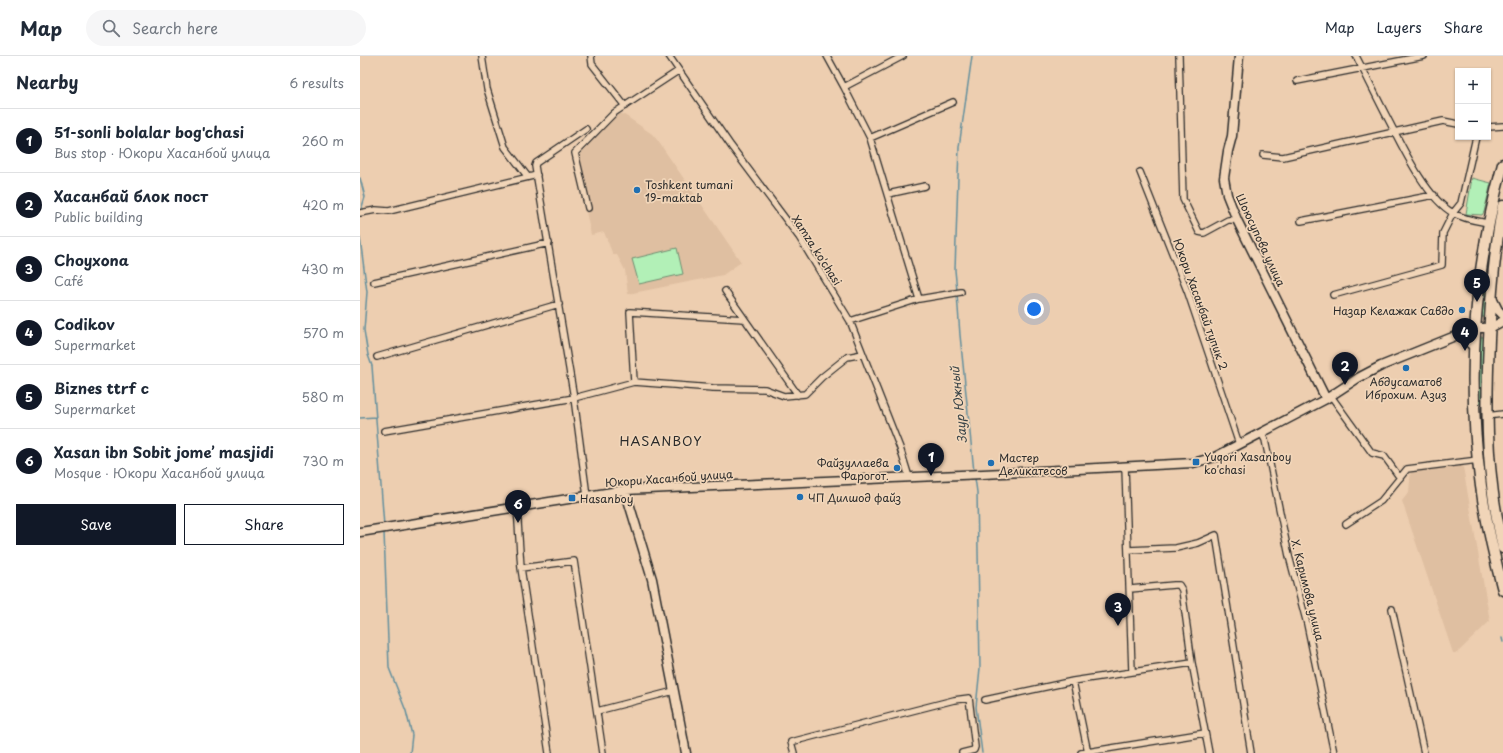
<!DOCTYPE html>
<meta charset="utf-8">
<style>
:root{--surface:#fff;--page:#f6f6f7;--text:#1f2937;--muted:#747a83;--line:#e0e1e3;--accent:#111827}
body{margin:0;font-family:"Playpen Sans",sans-serif;background:var(--page);color:var(--text)}
.controls{position:absolute;right:12px;top:12px;display:grid;overflow:hidden;border-radius:0px;box-shadow:0 1px 3px #0004}
.controls button{width:36px;height:36px;display:grid;place-items:center;padding:0;border:0;border-bottom:1px solid var(--line);background:var(--surface);color:var(--text);font:20px sans-serif}
.you{position:absolute;left:674px;top:253px;width:14px;height:14px;margin:-10px;border:3px solid #fff;border-radius:50%;background:#1a73e8;box-shadow:0 0 0 6px #1a73e833}
.badge{display:grid;place-items:center;width:26px;height:26px;border-radius:50%;background:var(--accent);color:#fff;font-size:13px;font-weight:700}
.pin{position:absolute;translate:-50% -33px;filter:drop-shadow(0 1px 2px #0008)}
.pin::after{content:'';position:absolute;top:21px;width:14px;height:12px;background:inherit;clip-path:polygon(0 0,100% 0,50% 100%)}
.list{margin:0;padding:0;list-style:none}
h2{display:flex;justify-content:space-between;align-items:center;height:52px;margin:0;padding:0 16px;font-size:17px}
h2 small{font-size:13px;font-weight:400;color:var(--muted)}
.list li{display:grid;grid-template-columns:26px 1fr auto;gap:12px;align-items:center;box-sizing:border-box;height:64px;padding:0 16px;border-top:1px solid var(--line)}
.list b{display:block;font-size:15px;white-space:nowrap}
.list p{margin:0;font-size:13px;white-space:nowrap;color:var(--muted)}
.list em{font-size:13px;font-style:normal;color:var(--muted)}
.actions{display:flex;gap:8px;padding:12px 16px}
.actions a{flex:1;padding:9px 0;border:1px solid var(--accent);border-radius:0px;text-align:center;font-size:14px;color:var(--accent)}
.actions .main{background:var(--accent);color:#fff}
.icon{flex:none;width:22px;height:22px;fill:none;stroke:currentColor;stroke-width:2;stroke-linecap:round;stroke-linejoin:round}
.map{position:relative;flex:none;width:1143px;height:697px;overflow:hidden}
header{display:flex;align-items:center;gap:24px;box-sizing:border-box;height:56px;padding:0 20px;background:var(--surface);border-bottom:1px solid var(--line)}
header strong{font-size:19px}
nav{display:flex;gap:22px;margin-inline-start:auto;font-size:14px}
.search{width:280px;height:36px;background:var(--page);display:flex;align-items:center;gap:10px;box-sizing:border-box;padding:0 14px;border-radius:22px;color:var(--muted);font-size:15px}
main{display:flex}
aside{flex:1;background:var(--surface)}
.map>svg:first-child{display:block}
.built{fill:#dfbfa1}
.green{fill:#b2f0b7;stroke:#6e8e71}
.lines{fill:none;stroke-linecap:round;stroke-linejoin:round}
.stream{stroke:#638f9d;stroke-width:1.5}
.street-casing{stroke:#2b2b2b;stroke-width:8}
.secondary-casing{stroke:#2b2b2b;stroke-width:11}
.highway-casing{stroke:#2b2b2b;stroke-width:13}
.street{stroke:#f1d5b8;stroke-width:5.5}
.secondary{stroke:#f1d5b8;stroke-width:8}
.highway{stroke:#f1d5b8;stroke-width:10}
.poi-dot{fill:#1f6fb2;stroke:#f1d5b8;stroke-width:1.5}
.labels{text-anchor:middle;dominant-baseline:central;stroke-width:3.5;stroke-linejoin:round;paint-order:stroke}
.poi-label{font-size:11px;fill:#2b2b2b;stroke:#f1d5b8;text-anchor:start}
.street-label{font-size:11px;fill:#2b2b2b;stroke:#f1d5b8}
.water-label{font-size:12px;font-style:italic;fill:#394448;stroke:#f1d5b8}
.quarter-label{font-size:13px;letter-spacing:1px;fill:#2b2b2b;stroke:#f1d5b8}
</style>
<header>
<strong>Map</strong>
<div class="search"><svg class="icon" aria-label="search" viewBox="0 0 24 24"><circle cx="10" cy="10" r="6"/><path d="M15 15l6 6"/></svg>Search here</div>
<nav><a>Map</a><a>Layers</a><a>Share</a></nav>
</header>
<main>
<aside>
<h2>Nearby<small>6 results</small></h2>
<ul class="list">
<li><span class="badge">1</span><div><b>51-sonli bolalar bog'chasi</b><p>Bus stop · Юкори Хасанбой улица</p></div><em>260 m</em></li>
<li><span class="badge">2</span><div><b>Хасанбай блок пост</b><p>Public building</p></div><em>420 m</em></li>
<li><span class="badge">3</span><div><b>Choyxona</b><p>Café</p></div><em>430 m</em></li>
<li><span class="badge">4</span><div><b>Codikov</b><p>Supermarket</p></div><em>570 m</em></li>
<li><span class="badge">5</span><div><b>Biznes ttrf c</b><p>Supermarket</p></div><em>580 m</em></li>
<li><span class="badge">6</span><div><b>Xasan ibn Sobit jome’ masjidi</b><p>Mosque · Юкори Хасанбой улица</p></div><em>730 m</em></li>
</ul>
<div class="actions"><a class="main">Save</a><a>Share</a></div>
</aside>
<div class="map">
<svg width="1143" height="697" viewBox="0 0 1143 697">
<rect width="100%" height="100%" fill="#edceb0"/>
<filter id="ink" filterUnits="userSpaceOnUse"><feTurbulence type="fractalNoise" baseFrequency=".025" numOctaves="2"/><feDisplacementMap in="SourceGraphic" scale="8" xChannelSelector="R" yChannelSelector="G"/><feConvolveMatrix kernelMatrix="1 2 1 2 8 2 1 2 1" color-interpolation-filters="sRGB"/></filter>
<g filter="url(#ink)">
<path class="built" d="M258 58H263L292 78 298 85 381 206 363 219 268 238 265 214 257 199H253L244 176 231 179 215 104 221 102 220 97 255 59Z
M1102 405 1130 565 1097 597H1093L1042 445 1049 436 1051 413Z"/>
<path class="green" d="M1112 122 1131 127 1124 156 1122 159 1106 158Z
M1130 184 1133 185 1125 261H1122Z
M317 192 323 218 279 228 272 203Z
M1121 281H1124L1122 347H1119Z
M1119 364H1122C1124 402 1130 440 1136 477 1139 493 1143 507 1143 523 1131 470 1123 418 1119 364Z"/>
<g class="lines">
<path class="stream" d="M0 122 5 141 1 154
M0 182 7 236 4 274 8 299 12 310 24 470
M597 235 595 214 599 91 612 0
M597 238 600 279 614 416
M0 362 16 361
M615 422 617 436 620 612 616 651 622 697
M24 476 29 612 46 655 52 679 50 697
M1142 582 1143 586"/>
<defs>
<path id="street" d="M122 0 127 33 145 91 168 121
M231 0 232 8 265 50
M309 0 371 90 439 181 490 265 540 392 549 421
M467 0 484 31 510 82 559 243
M819 0 823 143 839 176 844 177 868 164H877
M996 0C1007 21 1017 42 1028 63 1042 90 1066 142 1093 157 1103 163 1117 165 1128 167
M937 25 1064 0
M484 31 543 0
M1128 71 1143 70
M226 73 176 107 175 110 214 342 227 440
M510 82 593 46
M903 99 923 101 1083 65 1098 68
M780 116 828 237 879 388
M528 138 565 130
M228 152 215 97 254 57 318 15
M0 157 16 154 29 155 177 119
M941 165 1074 139
M14 226 189 187
M365 235 438 339
M973 239 1082 209 1083 177 1093 157 1101 147 1116 81
M490 265 559 243 601 236
M17 301 199 248
M274 326 270 256 384 263
M971 340 1012 397 1024 400 1040 422
M1127 360 1143 358
M24 375 214 342 274 326 353 332 405 333 424 340 445 338 462 321 487 301 503 298
M901 377 905 384 929 500 947 568 974 697
M765 411 772 615
M157 451 161 512 189 697
M986 468 1021 445 1047 413 1118 404
M768 494 816 492 838 487 856 479 891 697
M161 512 214 505 243 697
M770 533 814 529H819L822 534 832 607 849 697
M1032 553 1064 697
M713 625 728 697
M625 644 713 625 832 607
M237 655 314 635
M434 697 431 686 594 644 609 642 615 691 614 694 602 697
M721 697 845 677"/>
<path id="secondary" d="M879 0 872 80 868 95 864 122 867 139 877 164 966 343
M1132 242 1138 254 1143 259
M1100 279 1114 291
M265 434 292 523 326 697
M0 476 265 434 623 418 833 407 855 401 901 377 966 343 998 322 1021 310 1115 272H1130L1143 265"/>
<path id="highway" d="M1143 108C1114 212 1106 323 1121 430 1126 465 1134 500 1143 534
M1143 150C1134 194 1131 239 1129 283 1127 332 1126 381 1132 429 1134 450 1139 471 1143 492"/>
</defs>
<use href="#street" class="street-casing"/>
<use href="#secondary" class="secondary-casing"/>
<use href="#highway" class="highway-casing"/>
<use href="#street" class="street"/>
<use href="#secondary" class="secondary"/>
<use href="#highway" class="highway"/>
</g>
</g>
<g class="poi-dot">
<circle cx="277" cy="134" r="4"/>
<circle cx="1102" cy="254" r="4"/>
<circle cx="1046" cy="312" r="4"/>
<rect x="832" y="402" width="8" height="8" rx="2"/>
<circle cx="631" cy="407" r="4"/>
<circle cx="537" cy="412" r="4"/>
<circle cx="440" cy="441" r="4"/>
<rect x="208" y="438" width="8" height="8" rx="2"/>
</g>
<g class="labels">
<g class="poi-label">
<text x="285" y="128">Toshkent tumani<tspan x="285" dy="13">19-maktab</tspan></text>
<text x="1094" y="254" text-anchor="end">Назар Келажак Савдо</text>
<text x="1046" y="325" text-anchor="middle">Абдусаматов<tspan x="1046" dy="13">Иброхим. Азиз</tspan></text>
<text x="844" y="400">Yuqori Xasanboy<tspan x="844" dy="13">ko'chasi</tspan></text>
<text x="639" y="401">Мастер<tspan x="639" dy="13">Деликатесов</tspan></text>
<text x="529" y="406" text-anchor="end">Файзуллаева<tspan x="529" dy="13">Фарогот.</tspan></text>
<text x="448" y="441">ЧП Дилшод файз</text>
<text x="220" y="442">Hasanboy</text>
</g>
<g class="street-label">
<text transform="translate(901 184) rotate(65)">Шоюсупова улица</text>
<text transform="translate(457 194) rotate(57)">Xamza ko'chasi</text>
<text transform="translate(841 248) rotate(70)">Юкори Хасанбай тупик 2</text>
<text transform="translate(309 422) rotate(-4)">Юкори Хасанбой улица</text>
<text transform="translate(948 534) rotate(76)">Х. Каримова улица</text>
</g>
<g class="water-label">
<text transform="translate(598 349) rotate(-96)">Заур Южный</text>
</g>
<g class="quarter-label">
<text x="301" y="384">HASANBOY</text>
</g>
</g>
</svg>
<div class="controls">
<button>+</button>
<button>−</button>
</div>
<div class="you"></div>
<div class="pin badge" style="left:571px;top:420px">1</div>
<div class="pin badge" style="left:985px;top:329px">2</div>
<div class="pin badge" style="left:758px;top:570px">3</div>
<div class="pin badge" style="left:1105px;top:295px">4</div>
<div class="pin badge" style="left:1117px;top:246px">5</div>
<div class="pin badge" style="left:158px;top:467px">6</div>
</div>
</main>
